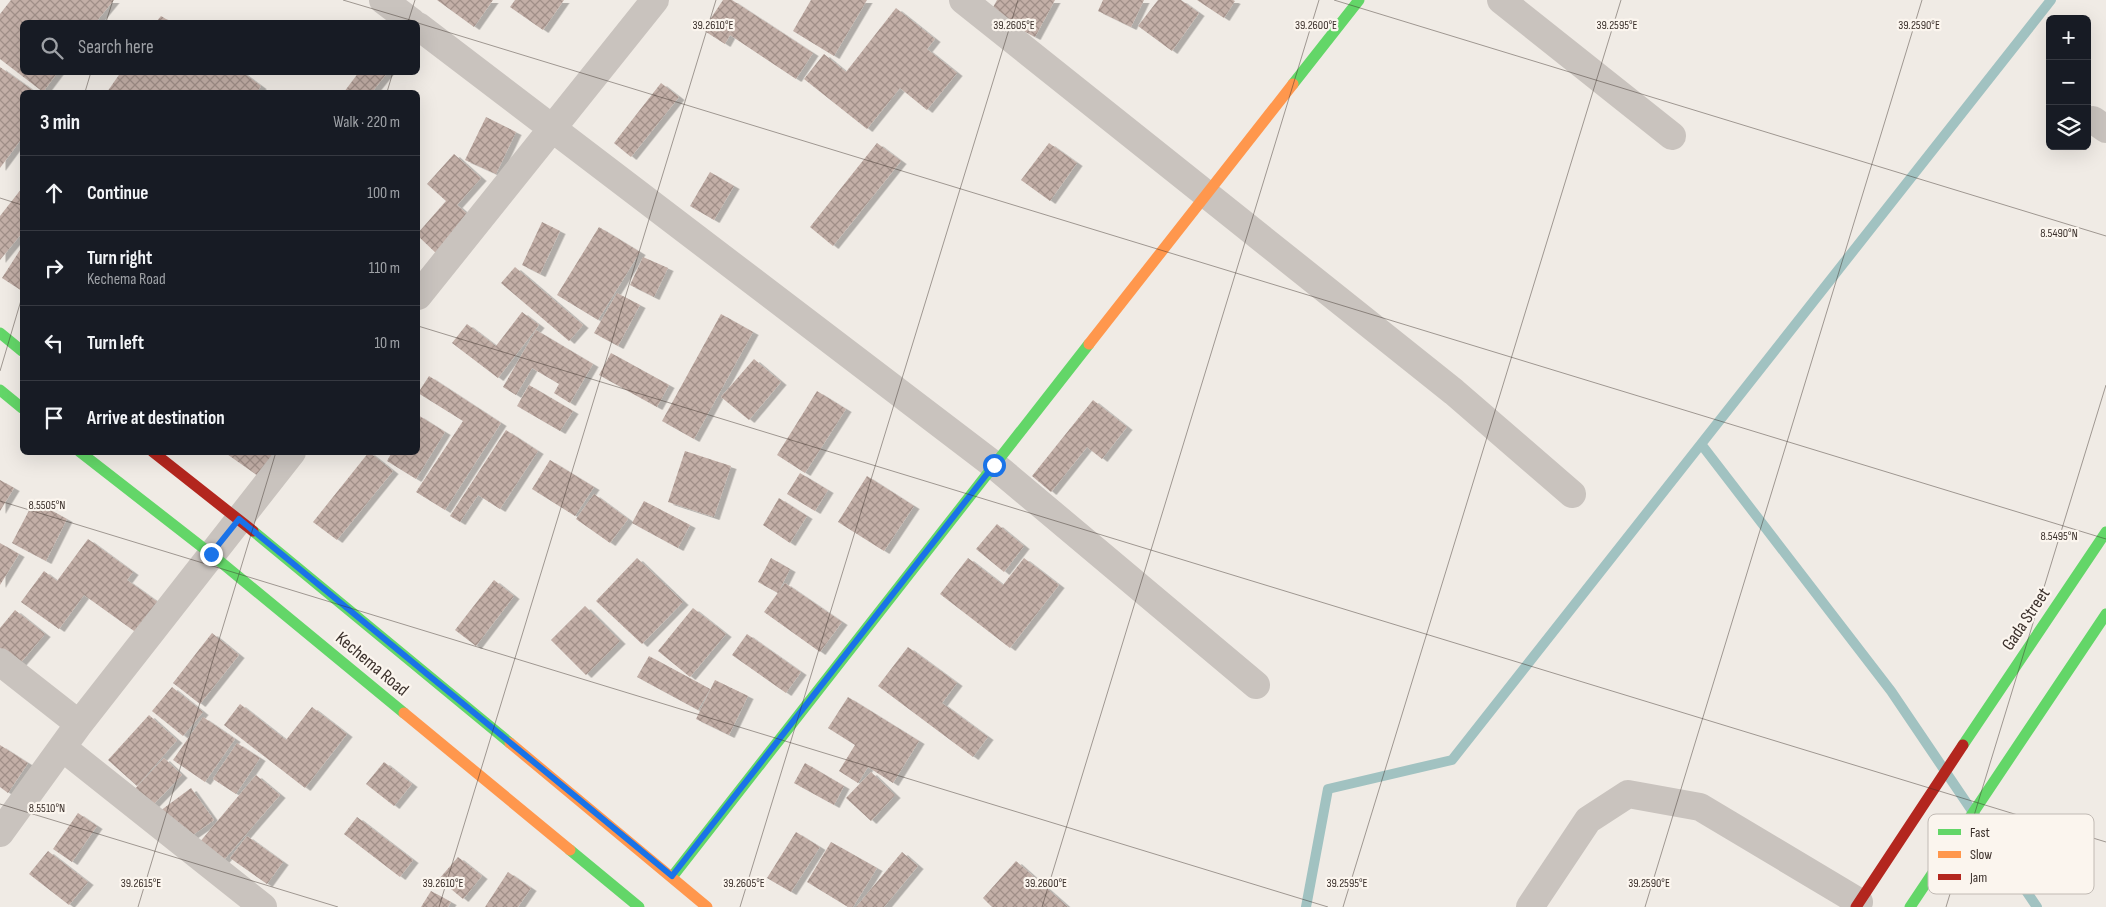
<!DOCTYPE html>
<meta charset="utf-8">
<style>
:root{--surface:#171b24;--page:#20242c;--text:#f1f3f6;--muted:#9ea1a6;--line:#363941}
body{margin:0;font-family:"Sofia Sans Condensed",sans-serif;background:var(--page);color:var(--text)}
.controls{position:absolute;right:15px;top:15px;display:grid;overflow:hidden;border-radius:8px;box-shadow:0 5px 20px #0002}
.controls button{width:45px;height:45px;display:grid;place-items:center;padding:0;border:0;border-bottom:1px solid var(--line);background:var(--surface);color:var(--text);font:25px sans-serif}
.stop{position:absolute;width:15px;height:15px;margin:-11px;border:4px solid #1a73e8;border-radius:50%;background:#fff}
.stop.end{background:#1a73e8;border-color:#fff;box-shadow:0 1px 5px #0008}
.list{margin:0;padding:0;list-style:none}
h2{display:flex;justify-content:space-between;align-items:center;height:65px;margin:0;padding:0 20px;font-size:21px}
h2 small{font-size:16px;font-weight:400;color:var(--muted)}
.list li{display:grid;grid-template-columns:32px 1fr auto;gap:15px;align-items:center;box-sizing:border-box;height:75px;padding:0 20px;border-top:1px solid var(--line)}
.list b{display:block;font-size:19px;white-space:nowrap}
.list p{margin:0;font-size:16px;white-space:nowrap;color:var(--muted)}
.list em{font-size:16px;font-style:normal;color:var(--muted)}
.icon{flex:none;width:28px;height:28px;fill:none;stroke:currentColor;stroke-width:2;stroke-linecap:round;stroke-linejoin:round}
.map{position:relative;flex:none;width:2106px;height:907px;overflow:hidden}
.search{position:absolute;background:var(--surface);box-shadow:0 5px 20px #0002;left:20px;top:20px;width:400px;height:55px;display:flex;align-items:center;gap:12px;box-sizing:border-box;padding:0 18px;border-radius:8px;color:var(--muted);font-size:19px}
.panel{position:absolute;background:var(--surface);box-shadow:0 5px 20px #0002;left:20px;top:90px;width:400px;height:365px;border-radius:8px}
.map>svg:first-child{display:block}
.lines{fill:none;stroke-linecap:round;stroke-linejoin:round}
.stream{stroke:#a1c2c1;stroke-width:10}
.building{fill:url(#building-cross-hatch);filter:url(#shadow)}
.street{stroke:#c9c3be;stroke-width:28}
.fast{stroke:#63d668;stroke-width:11}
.slow{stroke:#ff974d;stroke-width:11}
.jam{stroke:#b3261e;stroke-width:11}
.route{stroke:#1a73e8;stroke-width:6}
.ticks{fill:none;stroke:#3b302b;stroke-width:1;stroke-opacity:0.45}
.labels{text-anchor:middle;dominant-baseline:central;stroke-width:4.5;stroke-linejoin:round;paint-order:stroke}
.street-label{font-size:18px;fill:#3b302b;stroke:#fbf5ee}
.key{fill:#fbf5ee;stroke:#c1bab4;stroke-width:1}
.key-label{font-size:14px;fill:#3b302b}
.ticks-label{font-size:12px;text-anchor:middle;fill:#3b302b;stroke:#fbf5ee;stroke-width:4.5;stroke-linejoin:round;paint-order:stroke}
</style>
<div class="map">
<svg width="2106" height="907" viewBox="0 0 2106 907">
<defs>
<pattern id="building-cross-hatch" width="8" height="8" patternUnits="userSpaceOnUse" patternTransform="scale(1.25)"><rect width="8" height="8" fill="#c3afa7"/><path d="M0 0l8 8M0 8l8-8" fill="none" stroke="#a08f88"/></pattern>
<filter id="shadow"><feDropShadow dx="5.5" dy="3" stdDeviation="0" flood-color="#0004"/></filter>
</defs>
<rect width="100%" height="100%" fill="#f0ebe5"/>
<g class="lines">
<path class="stream" d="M1701 444 1891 691 2037 907
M1306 907 1328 789 1452 760 2051 0"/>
</g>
<path class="building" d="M11 0H114L96 22H22V72H58L43 92 0 59V14Z
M437 0H493L474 27Z
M515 0H564L543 30 510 7Z
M723 0H732L813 53 796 79 730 35 725 44 703 30Z
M811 0H867L834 56 793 31Z
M997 0H1055L1035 37 990 13Z
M1103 0H1144L1131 27 1098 11Z
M1158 0H1181L1199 13 1172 51 1138 26Z
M1197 0H1233L1235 1 1224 18Z
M896 8 935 39 927 49 957 73 927 110 900 88 867 129 804 79 824 54 846 72Z
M161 16 171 22H156Z
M0 67 35 92H22V138L0 168Z
M121 72H242L261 86 257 92H107Z
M359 72H388L372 92H344Z
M661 83 679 97 631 157 614 143Z
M486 117 516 132 496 174 465 160Z
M877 143 901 161 833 246 810 227Z
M1049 143 1077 163 1050 201 1021 180Z
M454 154 481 178 457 205 472 218 438 255 418 236V233L446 201 427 184Z
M710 172 734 186 714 220 690 206Z
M22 188V233L0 260V216Z
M542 222 560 231 540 274 522 265Z
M599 227 640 252 598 320 557 295Z
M22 247V291L2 278Z
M643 257 668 268 654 297 630 285Z
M515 267 583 325 569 341 501 283Z
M617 293 640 305 618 346 594 333Z
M522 312 539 325 498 378 452 343 467 324 496 346Z
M721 314 753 332 694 439 662 421Z
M536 330 593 364 570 403 554 393 559 384 532 368 516 395 503 387Z
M611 353 669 385 657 407 599 375Z
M754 359 781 382 749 420 721 397Z
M429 376 501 423 445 510 416 492 463 421 418 393Z
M529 385 573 411 560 431 517 406Z
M817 391 846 409 805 473 777 455Z
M1093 400 1127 427 1102 459 1087 447 1051 492 1032 476Z
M418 415 445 432 416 479 387 461 392 452H418Z
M506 430 538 451 500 509 478 495 460 522 450 516Z
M685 451 731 466 714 517 668 502Z
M224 452H274L258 476Z
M369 452 393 471 337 540 313 522Z
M550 460 594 487 575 516 532 489Z
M800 473 828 490 815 511 787 494Z
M867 476 914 506 884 551 838 522Z
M0 480 14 488 0 511Z
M594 494 628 519 610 543 576 519Z
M779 498 807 516 790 543 763 525Z
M34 501 67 519 46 561 12 543Z
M644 501 690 525 678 548 632 523Z
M997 524 1024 546 1004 572 976 549Z
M88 539 133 572 127 580 163 606 141 636 84 595 59 629 21 602 44 571 57 581Z
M0 543 19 554 0 585Z
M637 558 683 602 642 644 596 601Z
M771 558 790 569 778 593 758 582Z
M968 558 1003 585 1024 558 1059 585 1010 648 940 594Z
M494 580 514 596 476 646 455 630Z
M785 583 842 622 820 652 764 612Z
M585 606 620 641 586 675 551 640Z
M693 608 726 634 690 677 658 651Z
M15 610 45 634 11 674 0 665V628Z
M212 633 239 655 200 704 173 683Z
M747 634 801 672 786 693 732 655Z
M908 647 957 683 942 703 988 737 973 757 878 686Z
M649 656 710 689 698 710 637 677Z
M715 680 748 696 729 735 696 719Z
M172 687 203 712 183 736 152 711Z
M848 697 919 741 893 783 868 767 858 783 839 771 855 745 828 728Z
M240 704 286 740 312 707 347 734 305 788 224 725Z
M149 715 177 740 137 786 108 760Z
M203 717 235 739 205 782 173 760Z
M237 743 260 758 236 794 213 779Z
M0 745 28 763 8 793 0 787Z
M164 758 182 775 149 809 131 793Z
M384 762 412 784 394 806 366 784Z
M805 763 844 786 834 805 794 783Z
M871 772 895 795 871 821 846 798Z
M256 775 280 795 222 862 199 843Z
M191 788 214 820 183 842 160 811Z
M78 813 97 826 72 862 53 849Z
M357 817 413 860 400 877 344 834Z
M796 832 820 847 791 892 767 878Z
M247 836 283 862 267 884 230 858Z
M831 842 877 868 853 907H848L807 882Z
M48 851 88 882 69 905 29 874Z
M902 852 918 866 884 907H856Z
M458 857 482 876 463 899 439 879Z
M1016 861 1068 907H992L983 898Z
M508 872 531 888 518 907H485Z
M431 891 451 902 448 907H421Z"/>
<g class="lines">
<path class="street" d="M383 0 412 22
M963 0 1454 392 1572 494
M1501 0 1672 136
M418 26 994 465 1256 685
M2093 120 2106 129
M418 296 655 0
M0 662 79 724
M63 748 263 907
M0 833 79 724 292 452
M1530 907 1588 820 1628 794 1700 807 1859 902"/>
<path class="fast" d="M1293 84 1359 0
M0 333 22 351
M0 390 22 408
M80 452 211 554 404 713
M253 531 510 743
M1963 745 2106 532
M570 850 639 907
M672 877 1089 344
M1910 907 2106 614"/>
<path class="slow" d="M1089 344 1293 84
M404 713 570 850
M510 743 707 907"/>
<path class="jam" d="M153 452 253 531
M1856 907 1963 745"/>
</g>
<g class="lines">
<path class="route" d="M211 554 239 519 672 876 994 465"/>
</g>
<path class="ticks" d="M343 0 417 22M1334 0 2106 236M106 22 113 0M408 22 415 0M418 23 2106 539M85 92 91 72M387 92 393 72M0 198 22 205M418 326 2106 842M0 371 22 297M0 501 1328 907M0 804 338 907M138 907 276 452M439 907 716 0M740 907 1018 0M1042 907 1319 0M1343 907 1621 0M1645 907 1922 0M1946 907 2106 385"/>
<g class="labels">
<g class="street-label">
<text transform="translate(2026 619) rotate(-56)">Gada Street</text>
<text transform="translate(372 664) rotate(40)">Kechema Road</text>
</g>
</g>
<rect x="1928" y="814" width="166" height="80" rx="8" class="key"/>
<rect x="1938" y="829" width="23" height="6" fill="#63d668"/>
<rect x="1938" y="851" width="23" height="7" fill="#ff974d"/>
<rect x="1938" y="874" width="23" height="6" fill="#b3261e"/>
<g class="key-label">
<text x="1970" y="837">Fast</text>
<text x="1970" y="859">Slow</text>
<text x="1970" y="882">Jam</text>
</g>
<g class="ticks-label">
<text x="713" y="29">39.2610°E</text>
<text x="1014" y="29">39.2605°E</text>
<text x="1316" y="29">39.2600°E</text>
<text x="1617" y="29">39.2595°E</text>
<text x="1919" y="29">39.2590°E</text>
<text x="2059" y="237">8.5490°N</text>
<text x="47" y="509">8.5505°N</text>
<text x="2059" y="540">8.5495°N</text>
<text x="47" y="812">8.5510°N</text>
<text x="141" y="887">39.2615°E</text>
<text x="443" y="887">39.2610°E</text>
<text x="744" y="887">39.2605°E</text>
<text x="1046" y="887">39.2600°E</text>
<text x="1347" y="887">39.2595°E</text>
<text x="1649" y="887">39.2590°E</text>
</g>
</svg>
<div class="controls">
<button>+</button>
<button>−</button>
<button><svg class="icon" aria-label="layers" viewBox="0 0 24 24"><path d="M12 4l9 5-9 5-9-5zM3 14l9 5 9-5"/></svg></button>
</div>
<div class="stop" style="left:994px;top:465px"></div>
<div class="stop end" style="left:211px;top:554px"></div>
<div class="search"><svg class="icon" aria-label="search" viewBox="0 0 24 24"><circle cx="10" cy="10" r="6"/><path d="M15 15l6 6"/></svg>Search here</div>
<section class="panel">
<h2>3 min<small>Walk · 220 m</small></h2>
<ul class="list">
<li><svg class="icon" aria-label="ahead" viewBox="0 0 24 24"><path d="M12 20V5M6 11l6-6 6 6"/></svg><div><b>Continue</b></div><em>100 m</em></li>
<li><svg class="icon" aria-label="right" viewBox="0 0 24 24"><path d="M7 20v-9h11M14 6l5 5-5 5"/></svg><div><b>Turn right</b><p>Kechema Road</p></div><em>110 m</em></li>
<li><svg class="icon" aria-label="left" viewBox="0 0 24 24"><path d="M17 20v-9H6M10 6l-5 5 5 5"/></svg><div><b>Turn left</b></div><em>10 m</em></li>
<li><svg class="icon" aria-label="arrive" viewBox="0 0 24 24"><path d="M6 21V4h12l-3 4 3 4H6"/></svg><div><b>Arrive at destination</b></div></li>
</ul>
</section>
</div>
